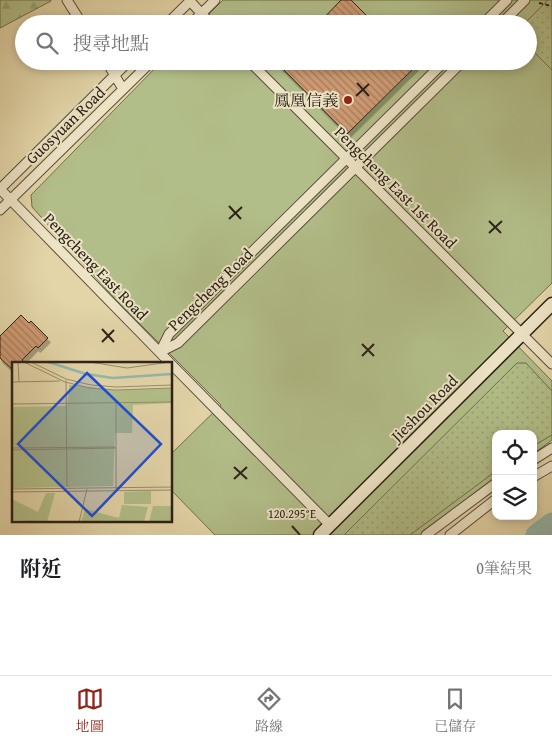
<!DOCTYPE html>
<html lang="zh-TW">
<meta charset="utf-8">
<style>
:root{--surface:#fff;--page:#f6f6f6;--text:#202124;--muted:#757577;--line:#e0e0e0;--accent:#8f2418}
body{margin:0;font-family:"Gentium Book Plus","Noto Serif TC",serif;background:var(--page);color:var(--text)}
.controls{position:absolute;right:15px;bottom:15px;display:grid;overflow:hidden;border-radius:10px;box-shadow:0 2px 8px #0003}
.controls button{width:45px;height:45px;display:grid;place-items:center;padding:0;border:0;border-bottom:1px solid var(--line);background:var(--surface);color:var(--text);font:25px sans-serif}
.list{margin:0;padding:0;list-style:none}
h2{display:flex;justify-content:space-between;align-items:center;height:65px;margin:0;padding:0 20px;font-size:21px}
h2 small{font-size:16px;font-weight:400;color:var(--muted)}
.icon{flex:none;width:28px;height:28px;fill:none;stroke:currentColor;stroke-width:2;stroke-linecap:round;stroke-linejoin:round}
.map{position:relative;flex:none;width:552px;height:535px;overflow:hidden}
.search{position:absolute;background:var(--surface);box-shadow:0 2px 8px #0003;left:15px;right:15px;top:15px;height:55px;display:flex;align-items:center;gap:12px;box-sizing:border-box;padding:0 18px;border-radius:28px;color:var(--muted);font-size:19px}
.sheet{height:140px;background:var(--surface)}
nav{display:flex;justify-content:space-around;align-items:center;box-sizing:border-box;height:70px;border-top:1px solid var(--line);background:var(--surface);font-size:14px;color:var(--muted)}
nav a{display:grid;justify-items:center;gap:2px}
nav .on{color:var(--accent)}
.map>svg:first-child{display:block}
.grass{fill:#b2be89;stroke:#6f7050}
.forest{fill:url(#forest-firs);stroke:#6f7050}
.park{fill:url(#park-dots);stroke:#6f7050}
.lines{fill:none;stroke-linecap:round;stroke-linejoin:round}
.river{stroke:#95b8ab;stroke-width:21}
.building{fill:url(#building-back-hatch);stroke:#2c2118;filter:url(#shadow)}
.minor-casing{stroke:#5a4e3c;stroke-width:11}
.secondary-casing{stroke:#2c2118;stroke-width:15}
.path{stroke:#2c2118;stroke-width:2;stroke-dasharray:4 2.5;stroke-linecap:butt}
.minor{stroke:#ede4c6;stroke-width:9}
.secondary{stroke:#ede4c6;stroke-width:12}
.ticks{fill:none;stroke:#2c2118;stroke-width:2}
.poi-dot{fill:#8f2418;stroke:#ede4c6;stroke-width:2}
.labels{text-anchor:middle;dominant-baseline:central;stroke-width:4;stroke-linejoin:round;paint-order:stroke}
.poi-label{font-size:16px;fill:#2c2118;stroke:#ede4c6;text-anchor:end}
.street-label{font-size:16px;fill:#2c2118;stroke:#ede4c6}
.inset-river{fill:none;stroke:#95b8ab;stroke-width:2.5}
.inset-road{fill:none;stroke:#9a8d6e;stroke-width:1}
.view{fill:#1d4ed8;fill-opacity:0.15;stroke:#1d4ed8;stroke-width:2.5}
.inset-edge{fill:none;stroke:#2c2118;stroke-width:2.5}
.ticks-label{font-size:12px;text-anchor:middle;fill:#2c2118;stroke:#ede4c6;stroke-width:4;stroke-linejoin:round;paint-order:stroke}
</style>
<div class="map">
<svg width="552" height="535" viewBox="0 0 552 535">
<defs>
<pattern id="forest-firs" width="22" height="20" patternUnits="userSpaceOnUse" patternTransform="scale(1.25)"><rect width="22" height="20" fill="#b2be89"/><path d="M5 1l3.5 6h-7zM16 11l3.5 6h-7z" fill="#99a376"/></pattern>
<pattern id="park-dots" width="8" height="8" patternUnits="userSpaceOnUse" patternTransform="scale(1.25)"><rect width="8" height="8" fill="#b2be89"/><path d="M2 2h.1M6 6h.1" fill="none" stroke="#99a376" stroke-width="1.8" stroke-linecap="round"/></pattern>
<pattern id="building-back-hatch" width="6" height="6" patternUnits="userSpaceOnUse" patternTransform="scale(1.25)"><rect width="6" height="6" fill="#ce9a73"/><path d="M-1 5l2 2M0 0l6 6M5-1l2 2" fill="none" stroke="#a77d5d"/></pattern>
<filter id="shadow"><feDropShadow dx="2.5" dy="4.5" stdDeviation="0" flood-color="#0004"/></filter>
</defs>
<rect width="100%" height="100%" fill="#e3d5a8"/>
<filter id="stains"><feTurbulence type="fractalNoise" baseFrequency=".004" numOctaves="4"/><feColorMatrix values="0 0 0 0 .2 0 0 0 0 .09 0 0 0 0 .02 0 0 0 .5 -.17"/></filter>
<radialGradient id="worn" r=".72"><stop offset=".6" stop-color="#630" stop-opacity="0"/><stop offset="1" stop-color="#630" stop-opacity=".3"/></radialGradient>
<path class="grass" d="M223 0H552V283L503 331 552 381V440L533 454V434H496V481L426 535H215L171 490V454L221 405 117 301 32 207 31 195 162 61H528V24H199Z"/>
<path class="forest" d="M0 0H51V1L0 28Z"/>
<path class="park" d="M548 0H552V70L528 46V24H524Z
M517 363H526L552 391V435L533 446V434H496V471L410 535H344Z"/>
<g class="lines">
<path class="river" d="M536 535 552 523"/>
</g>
<path class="building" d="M341 0H351L375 24H318Z
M280 61H412L416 66 347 134 278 64Z
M21 315 29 323 31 321 48 338 38 348 36 346 22 360 24 362 21 364H14V371L0 358V336Z"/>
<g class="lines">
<defs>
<path id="minor" d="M67 0 82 24
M190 1 211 24
M167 24 191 0
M191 24 215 0
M483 24 507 0
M501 24 525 0
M106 61 123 89
M249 61 552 364
M0 189 171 364
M0 189 129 61
M0 210 152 61
M160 352 178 343 463 61
M160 352 169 334 445 61
M171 364 330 525
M533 460 552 448
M533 477 552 466
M426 535 496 483
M450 535 496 499"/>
<path id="secondary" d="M320 535 552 304"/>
</defs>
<use href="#minor" class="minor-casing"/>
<use href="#secondary" class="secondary-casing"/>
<path class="path" d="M539 3 552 6"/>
<use href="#minor" class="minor"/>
<use href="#secondary" class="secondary"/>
</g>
<path class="ticks" d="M357 83 369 96M356 96 369 84M229 206 241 219M229 219 242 207M489 221 501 233M489 233 502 221M102 329 114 342M102 342 114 330M362 344 374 356M362 356 374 344M234 467 247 479M234 479 247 467M292 526 300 535"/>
<circle class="poi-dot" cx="348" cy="100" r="5"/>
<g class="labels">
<g class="poi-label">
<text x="338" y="100">鳳凰信義</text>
</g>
<g class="street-label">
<text transform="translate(65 125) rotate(-44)">Guosyuan Road</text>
<text transform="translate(396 187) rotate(45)">Pengcheng East 1st Road</text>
<text transform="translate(96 266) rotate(46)">Pengcheng East Road</text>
<text transform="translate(210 289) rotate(-44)">Pengcheng Road</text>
<text transform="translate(424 408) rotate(-45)">Jieshou Road</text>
</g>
</g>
<g transform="translate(12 362)">
<rect width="160" height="160" fill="#e3d5a8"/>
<path d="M58 23 104 28 160 26V41L121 43 120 71H103L101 124 0 126V45L55 44ZM139 129V142H112V130ZM141 144H160V160H137Z" fill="#b2be89"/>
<path d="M34 131H43L35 160 0 158V137L26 150ZM110 143 136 145 132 160H69L73 147 107 156Z" fill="#b2be89"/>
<path d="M57 23 105 30 160 28V37L58 38ZM2 46H15L16 83H2ZM2 90H16V125H1Z" fill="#b2be89"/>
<path class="inset-river" d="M36 0 74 12 101 16 160 12"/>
<path class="inset-road" d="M6 0 7 20M12 0 53 20 78 26 104 28 160 26M19 0 54 17 79 23 104 25 160 23M78 0 115 6 158 0M96 0H127M54 18 55 125M0 20 48 19M104 41V127M0 42 160 40M0 86 103 85M0 88 104 86M0 127 160 125M0 130 160 128M67 160 75 127"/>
<path class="view" d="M75 11 149 82 80 154 6 82Z"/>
<rect width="160" height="160" class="inset-edge"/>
</g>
<g class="ticks-label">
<text x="292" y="518">120.295°E</text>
</g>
<rect width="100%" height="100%" filter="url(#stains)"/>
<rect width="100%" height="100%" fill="url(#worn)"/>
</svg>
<div class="controls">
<button><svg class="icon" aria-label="locate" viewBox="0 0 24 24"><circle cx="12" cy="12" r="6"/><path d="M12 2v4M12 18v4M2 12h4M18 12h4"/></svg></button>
<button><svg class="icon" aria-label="layers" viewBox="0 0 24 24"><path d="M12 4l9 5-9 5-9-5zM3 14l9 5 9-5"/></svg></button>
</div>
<div class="search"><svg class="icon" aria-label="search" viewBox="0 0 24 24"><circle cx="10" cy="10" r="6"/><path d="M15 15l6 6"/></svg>搜尋地點</div>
</div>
<section class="sheet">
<h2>附近<small>0筆結果</small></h2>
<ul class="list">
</ul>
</section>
<nav>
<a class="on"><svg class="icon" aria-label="map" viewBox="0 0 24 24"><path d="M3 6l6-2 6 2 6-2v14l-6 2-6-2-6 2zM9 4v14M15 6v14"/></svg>地圖</a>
<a><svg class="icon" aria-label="directions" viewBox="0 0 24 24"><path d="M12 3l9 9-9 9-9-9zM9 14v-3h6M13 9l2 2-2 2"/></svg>路線</a>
<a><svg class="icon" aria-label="saved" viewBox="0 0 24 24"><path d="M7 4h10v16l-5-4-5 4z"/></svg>已儲存</a>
</nav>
